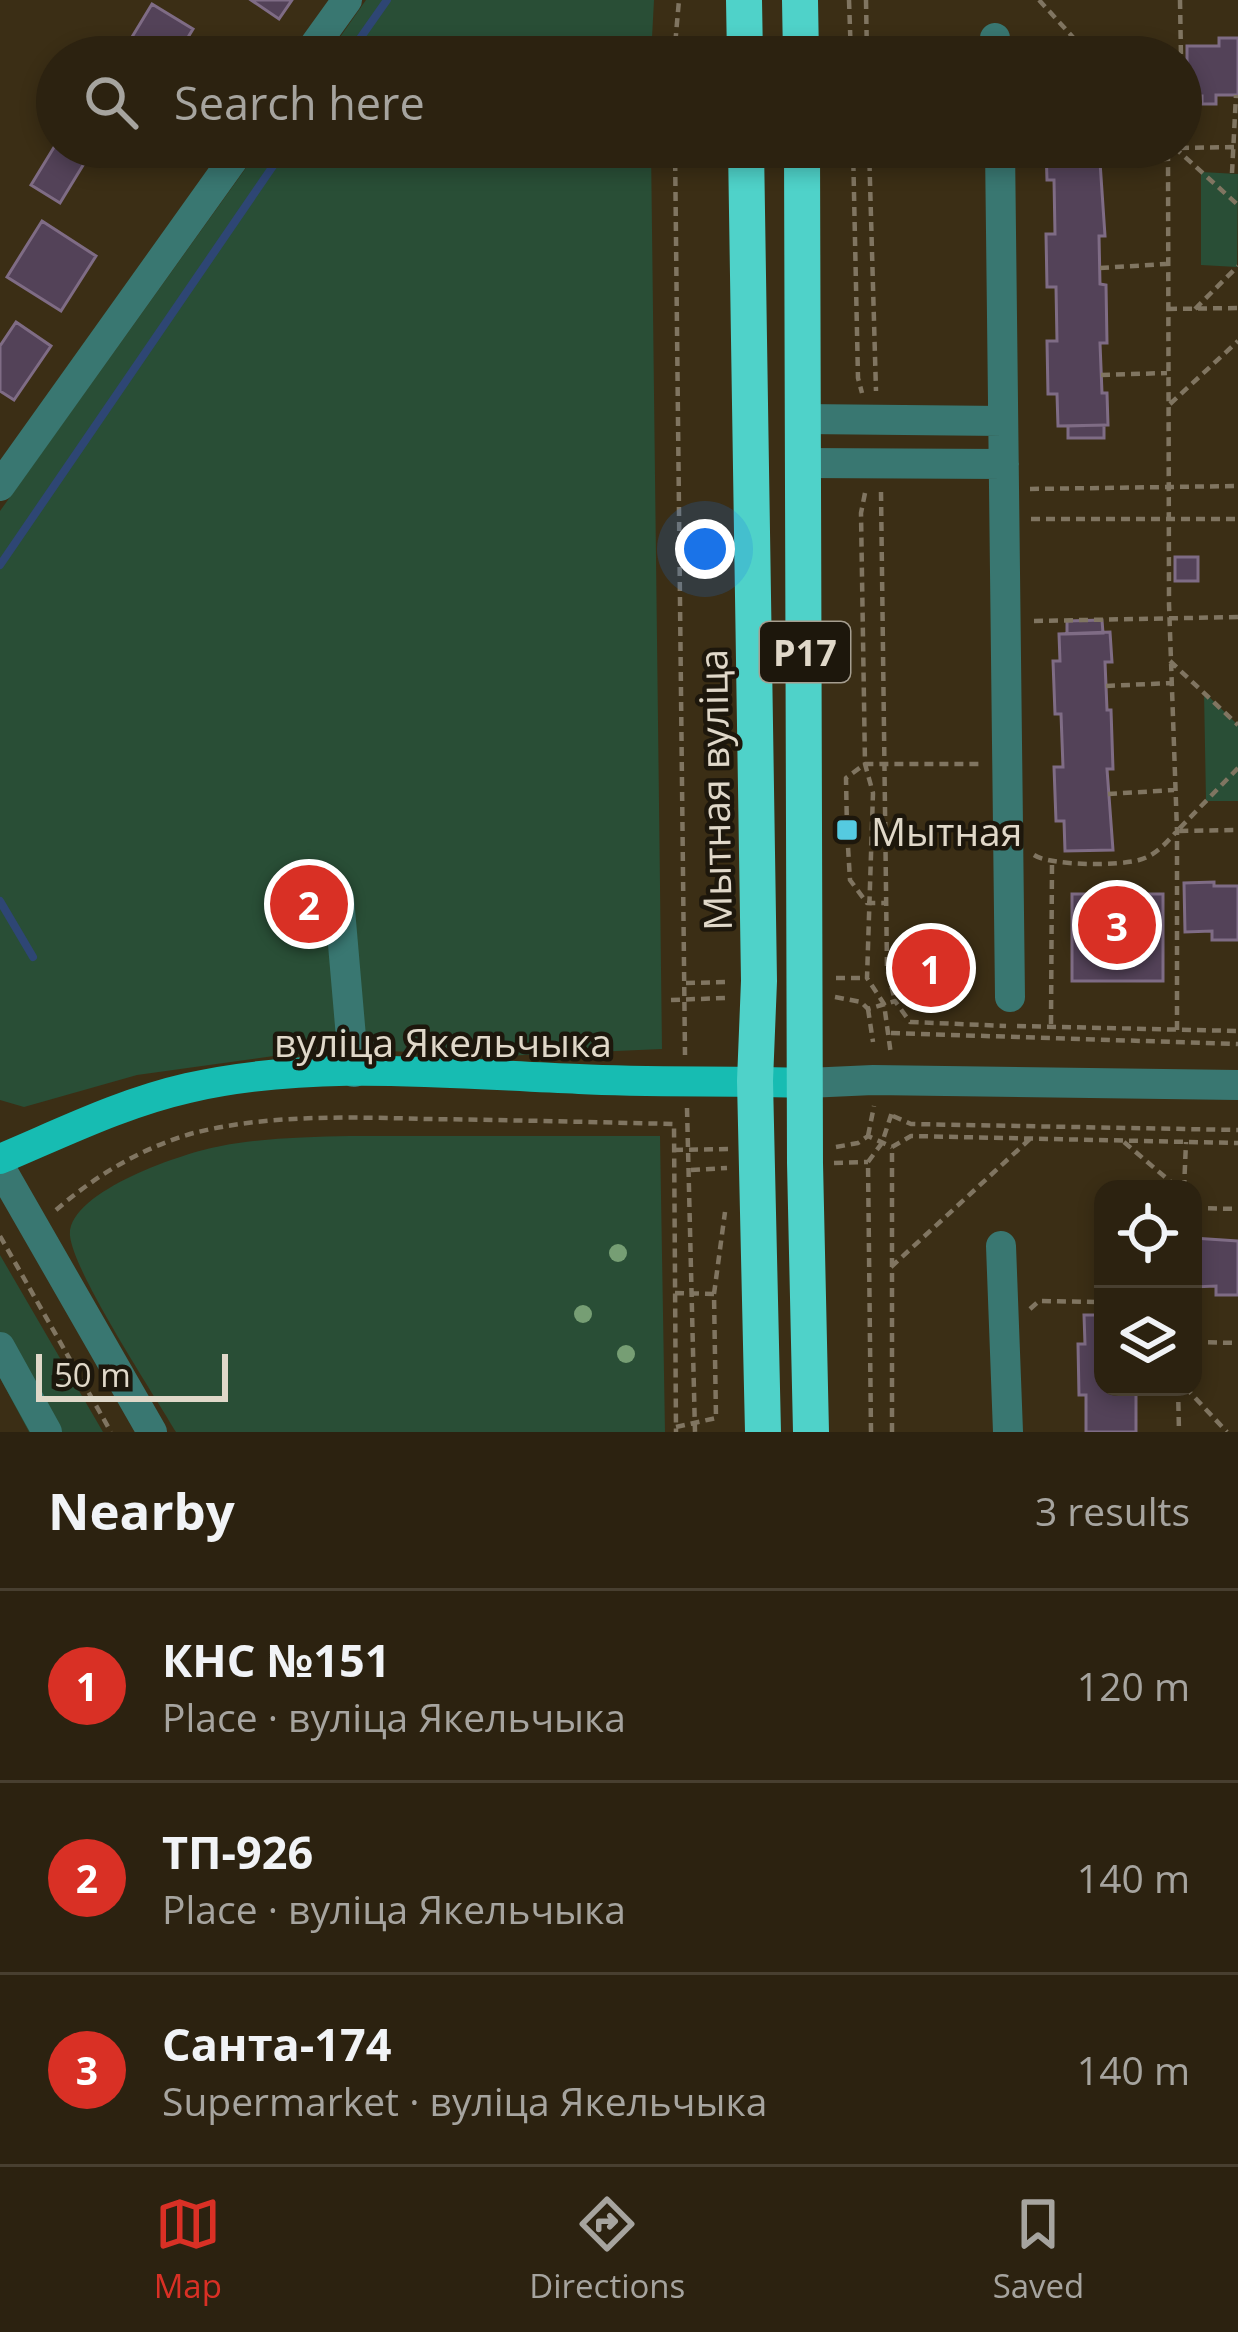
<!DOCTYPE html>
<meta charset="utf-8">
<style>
:root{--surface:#2c2210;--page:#382f1e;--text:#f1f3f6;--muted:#a6a49f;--line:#483f30;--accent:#d93025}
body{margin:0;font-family:"Open Sans",sans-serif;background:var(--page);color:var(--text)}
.controls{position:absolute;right:36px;bottom:36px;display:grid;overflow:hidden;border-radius:24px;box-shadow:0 6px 18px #0003}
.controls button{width:108px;height:108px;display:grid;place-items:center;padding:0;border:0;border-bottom:3px solid var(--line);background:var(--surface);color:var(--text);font:60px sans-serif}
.scale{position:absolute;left:36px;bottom:30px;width:192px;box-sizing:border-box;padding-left:12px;border:6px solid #e0d8c9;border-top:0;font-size:33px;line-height:42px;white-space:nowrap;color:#e0d8c9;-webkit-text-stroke:9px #1d170c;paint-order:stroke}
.you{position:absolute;left:705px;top:549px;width:42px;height:42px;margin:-30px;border:9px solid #fff;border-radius:50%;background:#1a73e8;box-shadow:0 0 0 18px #1a73e833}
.badge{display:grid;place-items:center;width:78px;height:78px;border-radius:50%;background:var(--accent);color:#fff;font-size:39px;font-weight:700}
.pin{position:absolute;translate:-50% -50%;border:6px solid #fff;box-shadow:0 3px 12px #0006}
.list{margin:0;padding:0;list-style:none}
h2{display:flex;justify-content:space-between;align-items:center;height:156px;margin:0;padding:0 48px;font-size:51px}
h2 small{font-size:39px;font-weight:400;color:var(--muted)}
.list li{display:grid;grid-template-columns:78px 1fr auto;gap:36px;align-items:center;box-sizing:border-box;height:192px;padding:0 48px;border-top:3px solid var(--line)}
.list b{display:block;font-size:45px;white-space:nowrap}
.list p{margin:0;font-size:39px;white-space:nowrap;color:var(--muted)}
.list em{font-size:39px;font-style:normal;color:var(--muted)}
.icon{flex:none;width:66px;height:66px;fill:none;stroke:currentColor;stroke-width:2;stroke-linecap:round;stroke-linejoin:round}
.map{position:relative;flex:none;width:1238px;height:1432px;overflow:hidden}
.search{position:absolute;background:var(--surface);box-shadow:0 6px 18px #0003;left:36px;right:36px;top:36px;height:132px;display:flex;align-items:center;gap:30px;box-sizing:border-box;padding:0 42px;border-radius:66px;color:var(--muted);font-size:45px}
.sheet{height:732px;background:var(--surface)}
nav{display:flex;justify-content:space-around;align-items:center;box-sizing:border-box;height:168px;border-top:3px solid var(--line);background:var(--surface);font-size:33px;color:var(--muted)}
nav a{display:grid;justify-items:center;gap:6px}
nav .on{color:var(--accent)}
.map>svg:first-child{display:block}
.green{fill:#294e36}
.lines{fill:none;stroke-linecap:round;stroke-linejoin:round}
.stream{stroke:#2e4674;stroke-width:8}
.building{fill:#534258;stroke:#7f6c85;stroke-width:3}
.path{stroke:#807561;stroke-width:4.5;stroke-dasharray:9 6;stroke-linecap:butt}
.minor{stroke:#397771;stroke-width:30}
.major{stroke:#17bcb2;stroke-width:30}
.highway{stroke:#4fd2c9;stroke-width:36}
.tree{fill:#769e74}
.poi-dot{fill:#55cae0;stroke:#1d170c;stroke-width:4.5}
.labels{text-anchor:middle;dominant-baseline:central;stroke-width:9;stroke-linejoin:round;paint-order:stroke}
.shield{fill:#1d170c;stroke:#a69e90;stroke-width:3}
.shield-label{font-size:36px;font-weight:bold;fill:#e0d8c9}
.street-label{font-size:39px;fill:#e0d8c9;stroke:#1d170c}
.poi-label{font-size:39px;fill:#e0d8c9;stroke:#1d170c;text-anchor:start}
</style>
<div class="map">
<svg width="1238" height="1432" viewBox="0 0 1238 1432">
<rect width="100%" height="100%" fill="#3b2e15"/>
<path class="green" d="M366 0H654L651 57H326Z
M261 147H651L662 1049 503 1056 388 1051 274 1056 137 1075 24 1107 0 1100V511Z
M1201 172 1238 174 1237 267 1201 265Z
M1204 692 1238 725V801H1206Z
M350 1136H660L665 1432H176C153 1393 74 1273 70 1236 66 1192 185 1152 221 1146 263 1138 307 1137 350 1136Z
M0 1255 103 1432H29L0 1378Z"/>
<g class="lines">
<path class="stream" d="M347 57 387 0
M0 565 286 147
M0 901 33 957"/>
</g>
<path class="building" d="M251 0H292L279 19Z
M152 4 193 29 176 57H155L129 42Z
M1219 38H1238V95H1216V104H1202V96H1187V46H1219Z
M56 144 85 162 60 203 31 185Z
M144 147H186L173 166Z
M1046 147H1099L1105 236H1099L1100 284 1106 285 1107 343H1100L1102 393H1107L1108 425 1058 426 1057 394H1048L1047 341H1057L1056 287H1047L1046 234H1055L1054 180H1047Z
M42 221 96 256 61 311 7 277Z
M16 322 51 346 14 400 0 391V346Z
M1104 425V438H1068V426Z
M1175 557H1198V581H1175Z
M1102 620 1103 633 1067 634V621Z
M1110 632 1112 662H1105L1107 710H1111L1113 769H1107L1113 850 1065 851 1064 821H1056L1054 767H1063L1061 714H1055L1053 661H1060L1059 634Z
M1214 882V886H1238V940H1212V931L1185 932 1184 883Z
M297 890H320L319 919 298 918Z
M1072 894H1163V981H1072Z
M922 959H941L940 977H922Z
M1193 1238 1238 1241V1295H1216V1286L1193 1287Z
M1084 1315H1103V1387H1131V1393H1136V1432H1086V1395H1079L1078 1344H1085Z"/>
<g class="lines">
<path class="path" d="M849 0 851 57
M866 0 867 57
M1039 0 1091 57
M1180 0 1181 57
M687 51V57
M674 57 679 0
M1181 72 1183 148
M675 147 685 1055
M853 147 858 378 862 393
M869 147 876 391
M1174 147 1238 205
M1180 148 1238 147
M659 157 691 156 690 147
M1099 161 1166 159
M1232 173 1236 95
M1100 268 1166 264
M1168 309 1238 308
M1195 309 1238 266
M1101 375 1167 373
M1170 404 1238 341
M1030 489 1238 486
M881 492 887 968 895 1001
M865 493 861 513 865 764 873 793 867 978 884 1004 891 1055
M1031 519H1238
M1034 621 1238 617
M1170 661 1238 725
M1106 686 1171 683
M1238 768 1177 831 1238 830
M1108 794 1174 790
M847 830 846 778 865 764H981
M835 831 847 830 850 880 867 903H886
M1034 855C1051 866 1118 866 1139 860 1155 856 1166 843 1177 831L1169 604 1168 147
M836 978H866
M686 983 729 982
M835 997 861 1002 868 1009 895 1001 910 1022 1006 1026
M671 1000 725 998
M868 1009 873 1042
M1051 1024 1052 862
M1017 1026 1238 1031
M1177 1030V831
M891 1033 1238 1044
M687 1108 695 1432
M893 1116 911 1124 1238 1130
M868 1136 874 1106
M1124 1142 1179 1189
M836 1147 858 1143 868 1136 892 1147
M892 1147 911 1136 1238 1143
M674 1150 728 1149
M834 1163 868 1162
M691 1170 727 1168
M1184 1189 1186 1142
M1193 1208 1238 1209
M56 1210C95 1176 140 1149 190 1134 265 1114 350 1117 427 1119 509 1120 591 1122 674 1124L676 1432
M0 1236 111 1432
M891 1267 1031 1138
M675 1293 714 1294 716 1418 676 1427
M714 1294 725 1212
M1030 1309 1039 1301 1103 1302
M1193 1342 1238 1343
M1178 1387 1179 1432
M1185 1387 1227 1432
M871 1432 868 1162 882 1143 893 1109
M892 1432V1147"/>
<path class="minor" d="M995 38 996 57
M306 57 347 0
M1000 147 1010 997
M804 419 1003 421
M805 463 1004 464
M0 486 242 147
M339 898 354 1072
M807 1083 873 1080 1238 1085
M0 1167 152 1432
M1001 1246 1008 1432
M0 1347 47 1432"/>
<path class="major" d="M0 1159C62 1133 122 1103 188 1088 314 1059 451 1074 579 1079 655 1083 731 1080 807 1083"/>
<path class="highway" d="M744 0 745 57
M800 0 801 57
M746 147 759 981 755 1081 763 1432
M802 147 805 1163 811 1432"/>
</g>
<g class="tree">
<circle cx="618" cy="1253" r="9"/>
<circle cx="583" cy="1314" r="9"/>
<circle cx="626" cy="1354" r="9"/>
</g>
<rect class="poi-dot" x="835" y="818" width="24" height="24" rx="6"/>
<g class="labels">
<rect class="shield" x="760" y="622" width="90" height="60" rx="9"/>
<g class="shield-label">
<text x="805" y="652">Р17</text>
</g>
<g class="street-label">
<text transform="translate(714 790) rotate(-91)">Мытная вуліца</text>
<text x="443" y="1041">вуліца Якельчыка</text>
</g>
<g class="poi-label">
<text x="871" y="830">Мытная</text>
</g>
</g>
</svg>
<div class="controls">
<button><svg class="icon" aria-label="locate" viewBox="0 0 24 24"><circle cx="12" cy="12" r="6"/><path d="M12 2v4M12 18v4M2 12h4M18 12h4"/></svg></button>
<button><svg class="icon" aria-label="layers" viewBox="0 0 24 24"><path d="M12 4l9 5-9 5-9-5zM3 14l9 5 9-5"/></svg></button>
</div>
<div class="scale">50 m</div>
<div class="you"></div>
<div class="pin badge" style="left:931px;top:968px">1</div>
<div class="pin badge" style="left:309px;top:904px">2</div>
<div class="pin badge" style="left:1117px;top:925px">3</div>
<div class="search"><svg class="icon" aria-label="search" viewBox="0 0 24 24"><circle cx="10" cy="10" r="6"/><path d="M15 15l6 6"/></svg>Search here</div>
</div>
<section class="sheet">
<h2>Nearby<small>3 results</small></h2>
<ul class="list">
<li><span class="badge">1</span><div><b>КНС №151</b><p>Place · вуліца Якельчыка</p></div><em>120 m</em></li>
<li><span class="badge">2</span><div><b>ТП-926</b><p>Place · вуліца Якельчыка</p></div><em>140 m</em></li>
<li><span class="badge">3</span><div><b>Санта-174</b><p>Supermarket · вуліца Якельчыка</p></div><em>140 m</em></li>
</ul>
</section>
<nav>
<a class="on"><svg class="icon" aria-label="map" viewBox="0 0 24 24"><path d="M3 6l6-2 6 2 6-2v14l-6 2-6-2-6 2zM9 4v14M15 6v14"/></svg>Map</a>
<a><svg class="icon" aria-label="directions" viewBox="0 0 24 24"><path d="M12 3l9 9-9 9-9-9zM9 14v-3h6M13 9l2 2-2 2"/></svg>Directions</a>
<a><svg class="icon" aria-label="saved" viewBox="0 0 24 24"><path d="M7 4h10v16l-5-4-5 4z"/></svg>Saved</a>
</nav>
